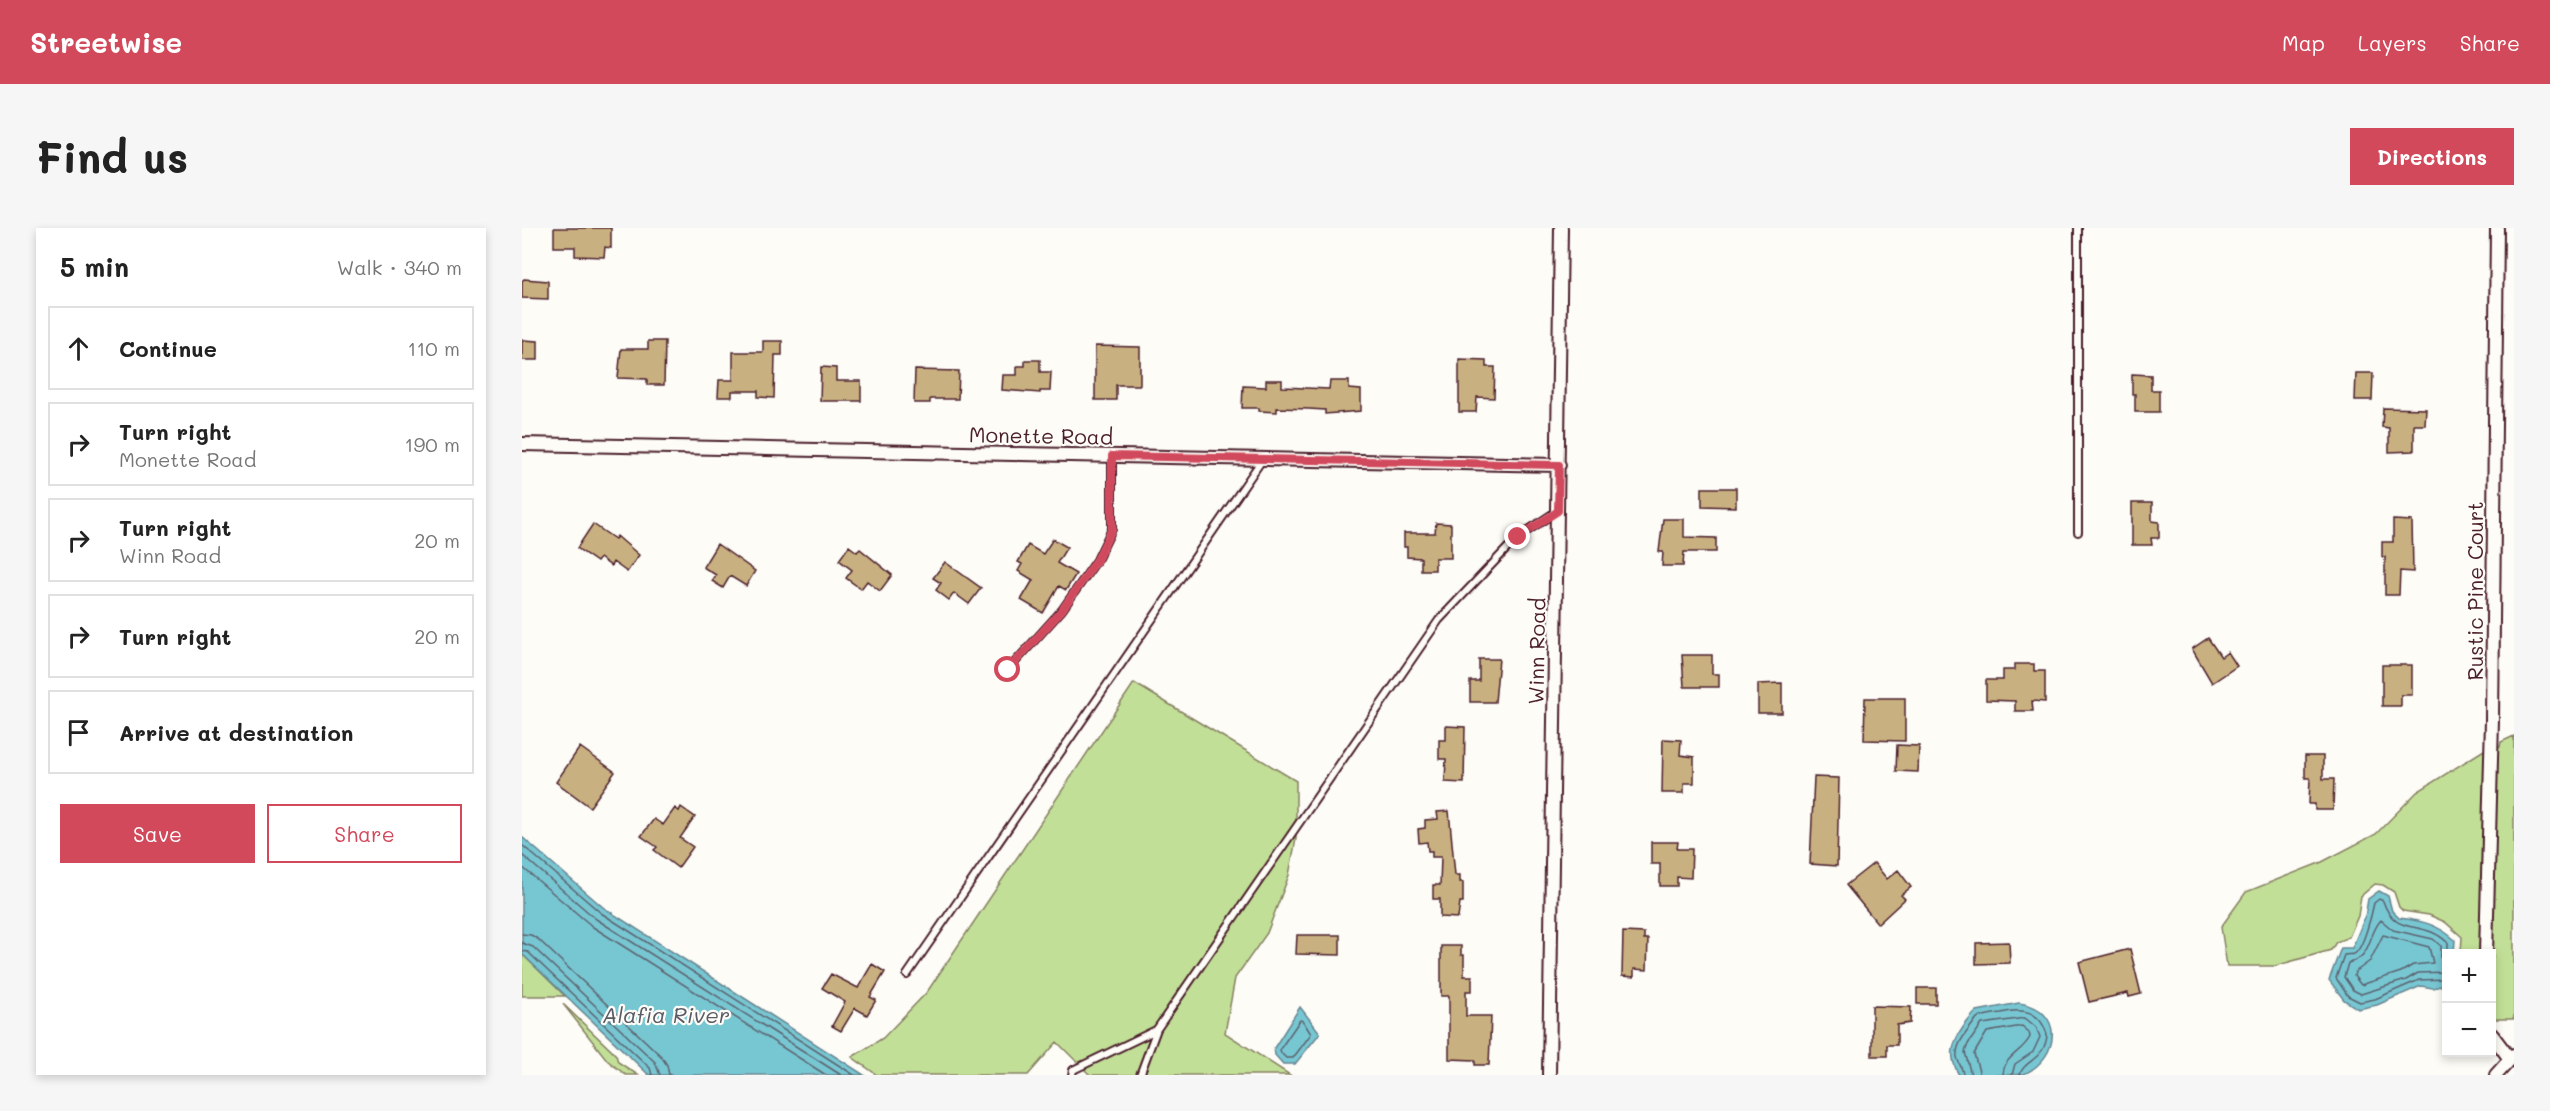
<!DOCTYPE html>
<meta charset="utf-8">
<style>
:root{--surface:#fff;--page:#f6f6f6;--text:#222;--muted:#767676;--line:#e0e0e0;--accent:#d1495b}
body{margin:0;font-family:Mali,sans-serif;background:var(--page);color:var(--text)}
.controls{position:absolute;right:18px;bottom:18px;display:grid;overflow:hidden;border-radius:0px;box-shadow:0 3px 9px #0003}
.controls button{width:54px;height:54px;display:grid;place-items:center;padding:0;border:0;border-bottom:2px solid var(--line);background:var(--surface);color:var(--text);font:30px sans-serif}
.stop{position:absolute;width:18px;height:18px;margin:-14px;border:4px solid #d1495b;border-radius:50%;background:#fff}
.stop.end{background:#d1495b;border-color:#fff;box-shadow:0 2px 6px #0008}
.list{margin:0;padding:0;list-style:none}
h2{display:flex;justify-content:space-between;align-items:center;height:78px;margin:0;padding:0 24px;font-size:26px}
h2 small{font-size:20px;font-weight:400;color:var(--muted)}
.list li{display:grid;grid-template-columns:39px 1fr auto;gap:18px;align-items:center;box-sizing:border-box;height:84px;margin:0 12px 12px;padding:0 12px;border:2px solid var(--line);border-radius:0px}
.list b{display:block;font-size:22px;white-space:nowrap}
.list p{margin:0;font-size:20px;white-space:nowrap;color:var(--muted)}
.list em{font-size:20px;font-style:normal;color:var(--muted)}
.actions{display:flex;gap:12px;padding:18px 24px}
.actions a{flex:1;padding:14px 0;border:2px solid var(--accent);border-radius:0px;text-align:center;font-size:21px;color:var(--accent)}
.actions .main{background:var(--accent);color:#fff}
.icon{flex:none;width:33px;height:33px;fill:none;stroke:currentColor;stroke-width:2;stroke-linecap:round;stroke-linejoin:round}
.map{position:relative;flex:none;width:1992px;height:847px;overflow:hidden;border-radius:0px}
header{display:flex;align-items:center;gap:36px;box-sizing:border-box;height:84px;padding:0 30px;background:var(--accent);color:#fff}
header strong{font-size:28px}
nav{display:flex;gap:33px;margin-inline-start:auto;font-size:21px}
.intro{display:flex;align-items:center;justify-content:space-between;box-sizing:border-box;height:144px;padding:0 36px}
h1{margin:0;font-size:42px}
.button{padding:15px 27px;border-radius:0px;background:var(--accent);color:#fff;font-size:21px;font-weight:700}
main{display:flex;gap:36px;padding:0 36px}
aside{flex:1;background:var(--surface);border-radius:0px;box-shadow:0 3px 9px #0003}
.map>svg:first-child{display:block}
.green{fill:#c2df97;stroke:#867f61;stroke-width:1.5}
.water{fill:#77c7d3;stroke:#658490;stroke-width:1.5}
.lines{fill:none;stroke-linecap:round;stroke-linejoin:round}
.shore{stroke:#5c626e;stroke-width:1.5}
.building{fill:#c9b080;stroke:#4a1f2b;stroke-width:1.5}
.lane-casing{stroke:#4a1f2b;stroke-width:10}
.street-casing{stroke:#4a1f2b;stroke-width:16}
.lane{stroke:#fdfcf7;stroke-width:6}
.street{stroke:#fdfcf7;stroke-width:12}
.route{stroke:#d1495b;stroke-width:8}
.labels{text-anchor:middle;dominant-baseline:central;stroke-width:4.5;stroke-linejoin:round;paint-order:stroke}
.street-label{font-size:21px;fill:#4a1f2b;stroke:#fdfcf7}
.water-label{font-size:22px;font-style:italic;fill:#5a5a66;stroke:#fdfcf7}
</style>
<header>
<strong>Streetwise</strong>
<nav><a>Map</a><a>Layers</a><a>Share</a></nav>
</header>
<div class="intro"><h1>Find us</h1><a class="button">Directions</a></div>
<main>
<aside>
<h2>5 min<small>Walk · 340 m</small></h2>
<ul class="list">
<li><svg class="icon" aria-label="ahead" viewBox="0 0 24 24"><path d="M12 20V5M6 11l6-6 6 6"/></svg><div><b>Continue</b></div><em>110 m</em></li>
<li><svg class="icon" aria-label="right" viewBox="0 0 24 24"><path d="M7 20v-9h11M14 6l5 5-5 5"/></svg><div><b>Turn right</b><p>Monette Road</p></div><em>190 m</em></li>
<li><svg class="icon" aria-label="right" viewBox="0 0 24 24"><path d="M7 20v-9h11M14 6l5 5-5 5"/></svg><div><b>Turn right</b><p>Winn Road</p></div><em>20 m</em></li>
<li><svg class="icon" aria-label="right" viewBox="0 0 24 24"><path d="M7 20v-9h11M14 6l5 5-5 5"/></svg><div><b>Turn right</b></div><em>20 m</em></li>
<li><svg class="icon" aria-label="arrive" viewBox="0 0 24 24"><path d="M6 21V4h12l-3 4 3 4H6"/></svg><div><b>Arrive at destination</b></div></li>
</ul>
<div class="actions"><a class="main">Save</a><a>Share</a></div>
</aside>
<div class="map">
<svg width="1992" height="847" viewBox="0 0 1992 847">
<rect width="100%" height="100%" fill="#fdfcf7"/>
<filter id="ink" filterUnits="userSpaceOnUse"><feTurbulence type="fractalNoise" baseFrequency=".0167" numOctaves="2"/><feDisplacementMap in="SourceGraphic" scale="12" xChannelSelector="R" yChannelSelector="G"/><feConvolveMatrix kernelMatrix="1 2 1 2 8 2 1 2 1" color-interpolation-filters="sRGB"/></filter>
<g filter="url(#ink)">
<path class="green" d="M612 455 774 553V611L767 647 745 705 713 750 703 805 768 847H568L535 814 506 847H355L330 829 361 810 405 764Z
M1992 508V791H1970V726L1939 725 1940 709 1923 694 1907 687 1881 683 1877 679 1872 664 1861 657 1853 656 1839 668 1836 688 1827 709 1814 714 1809 722 1753 738H1705L1699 699 1724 664 1800 634 1854 606 1895 564 1962 522 1978 519 1979 514Z
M0 726 43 768H0Z
M41 776 94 827 96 834 116 847H104L86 833Z"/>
<path class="water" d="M0 609 82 680 342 847H127L0 726Z
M1857 663 1866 668 1870 683 1877 690C1901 693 1915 696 1933 712L1932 725 1924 726 1923 757 1911 760 1899 758 1855 777 1836 781 1822 772 1807 752 1819 720H1830L1843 689 1846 671Z
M1497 775C1542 781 1539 829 1502 846 1492 847 1450 847 1437 847 1426 828 1430 815 1442 798 1447 792 1450 787 1455 783Z
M778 779 798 805 773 836H761L753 827 752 820Z"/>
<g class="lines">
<path class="shore" d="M0 617 79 685 332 847
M0 627 74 691 319 847
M0 639 71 699 304 847
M0 706 9 707 17 712 139 828 145 837 147 847
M1861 707 1907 719 1911 735 1891 737 1879 744 1839 757 1832 748 1833 744 1848 733Z
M0 715 11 719 133 834 138 847
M0 723 6 724 128 840 130 847
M1924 736 1919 729V718L1911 711 1871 702 1859 692C1845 707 1851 729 1826 735L1822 749 1831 762 1839 766 1884 752 1896 745 1924 744
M1924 751 1897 752 1853 771 1838 774 1826 768 1814 750 1822 727C1825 726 1829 727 1832 726 1841 722 1850 685 1852 675L1857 671 1861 673C1874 711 1899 689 1926 715V726
M778 792 781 793 789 806 771 830H764L759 825 758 821Z
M1441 847C1441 840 1436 835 1435 829 1433 815 1448 801 1455 790 1463 787 1471 786 1479 785 1501 780 1517 782 1525 806 1524 832 1500 833 1498 847
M1449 847 1443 824 1446 816 1460 796 1503 790 1514 799 1518 809 1511 824 1493 836 1490 847
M1458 847 1452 826 1465 804 1500 798 1507 804 1508 809C1500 825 1482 827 1481 847"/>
</g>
<path class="building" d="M32 0H89V20L83 19 82 29 53 28V19H32Z
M2 51 26 53V71L0 70V53Z
M0 112 16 113V132H0Z
M126 113H143L142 157H125V151L96 150 99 121H126Z
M241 113H260V127H253L252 170 236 169V163H210V169H196L197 152H211V124H241Z
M573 118 618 119V157H594V172H573Z
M937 131 964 132V139H973L972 170 955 169 954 184H937Z
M503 132H518V144H529L528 163H518V165L480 162 481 147H495V138H503Z
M299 139 314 140V153H339V173H298Z
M393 142 437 143 436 171H408V175H392Z
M1834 145H1851L1850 172H1833Z
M1610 146 1629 147V162H1637V184H1613V166H1610Z
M744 152H760V159L807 161 808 153H827V161L839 162V183L803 186V182L787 181 755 180V184L737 183V180H720L721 158 744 159Z
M1861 180 1904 181 1903 197H1892V223L1867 224V200L1860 199Z
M1180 260H1214V279L1180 278Z
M1610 275H1630V293L1637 294V310H1629L1630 317H1610Z
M1141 291H1162V309L1194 310V324H1162L1161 338H1140L1141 324H1137Z
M1871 292 1890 293 1891 344 1878 343 1877 367H1863V329H1860V314H1871Z
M914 295 929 296V330H913V342H899V330L885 329V319H882V305H913Z
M71 296 93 311 95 308 117 327 105 344 91 334 89 338 78 330 75 334 55 320Z
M531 311 545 319 535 335 554 346 544 362 537 358 521 385 499 372 511 352 496 343 500 336 496 334 506 317 521 326Z
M195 316 233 343 224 358 208 348 201 360 190 353 194 347 181 339Z
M327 318 335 324 338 321 370 347 358 363 345 353 339 361 324 350 330 342 317 332Z
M423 334 459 360 447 376 432 365 427 372 414 362 419 355 411 350Z
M1686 410 1699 429 1706 424 1715 438 1690 455 1670 421Z
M1160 427H1190V446H1197V459H1162Z
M957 431H977L973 474H948V453H957Z
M1493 436H1512V443H1523V474L1510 473 1511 483H1493V473L1464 472V452H1481V442H1493Z
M1860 437H1890V467H1879V478H1860Z
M1260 455V485H1236V456Z
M1343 470H1383V513L1342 512Z
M924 498 943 499 942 555 923 554 924 531H917V512H924Z
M1141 511 1159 512 1158 527 1172 529V555H1162V565H1140Z
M1375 517 1397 518 1396 544 1374 543Z
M58 519 93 544 68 579 34 554Z
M1783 528H1801V551H1812L1811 582H1793V576H1787L1788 550H1783Z
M1292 549 1317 550 1315 638 1288 636Z
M159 579 173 589 158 610 171 619 156 640 132 622 135 619 119 608 132 591 141 597 153 580 157 583Z
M927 583 933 647H938V654H941V674H938L936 690 918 689V671H911V657H918L919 629H910V623H906L905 614 897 615 896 601 903 600V592L916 591 915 584Z
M1129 614H1156L1155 621H1170L1169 650 1155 649V658H1138V636H1129Z
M1352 635 1365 651 1376 642 1389 659 1379 667 1383 671 1356 696 1324 657Z
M1101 704 1122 705V711H1126L1125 742 1112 741V749L1100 748Z
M775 707H818V727L774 726Z
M1487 714 1488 735 1454 736V715Z
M919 718H939V727H942V748H950V763H944V788H969L967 837H953V832L927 831V768H919Z
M1608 721 1619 766 1607 769 1606 765 1567 774 1557 734Z
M350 736 363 744 348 769 354 772 345 787 333 780 319 803 310 798 323 774 300 760 309 746 336 760Z
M1395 760H1414V776H1395Z
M1350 778 1389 779 1388 795 1375 797V817H1365V828H1350Z"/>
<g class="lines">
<defs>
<path id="lane" d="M1556 0V304
M486 442 540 382 575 332 590 301V228
M385 747 740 232
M550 847 551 842 634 802
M618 847 635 801 917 392 996 309 1035 283"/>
<path id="street" d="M0 216 1037 237
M1964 726 1970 492 1975 0
M1970 807 1988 831
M1027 847 1039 0
M1974 847 1992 827"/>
</defs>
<use href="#lane" class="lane-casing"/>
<use href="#street" class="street-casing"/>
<use href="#lane" class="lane"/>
<use href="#street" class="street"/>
</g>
</g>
<g class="lines" filter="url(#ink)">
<path class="route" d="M486 442 540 382 575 332 590 301V228L1037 237 1036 283 996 309"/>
</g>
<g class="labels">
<g class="street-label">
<text transform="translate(519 207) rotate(1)">Monette Road</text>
<text transform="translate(1952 363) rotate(-90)">Rustic Pine Court</text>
<text transform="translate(1014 423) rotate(-89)">Winn Road</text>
</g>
<g class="water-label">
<text x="144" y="786">Alafia River</text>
</g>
</g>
</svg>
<div class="controls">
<button>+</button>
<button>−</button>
</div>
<div class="stop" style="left:486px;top:442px"></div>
<div class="stop end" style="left:996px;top:309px"></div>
</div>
</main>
